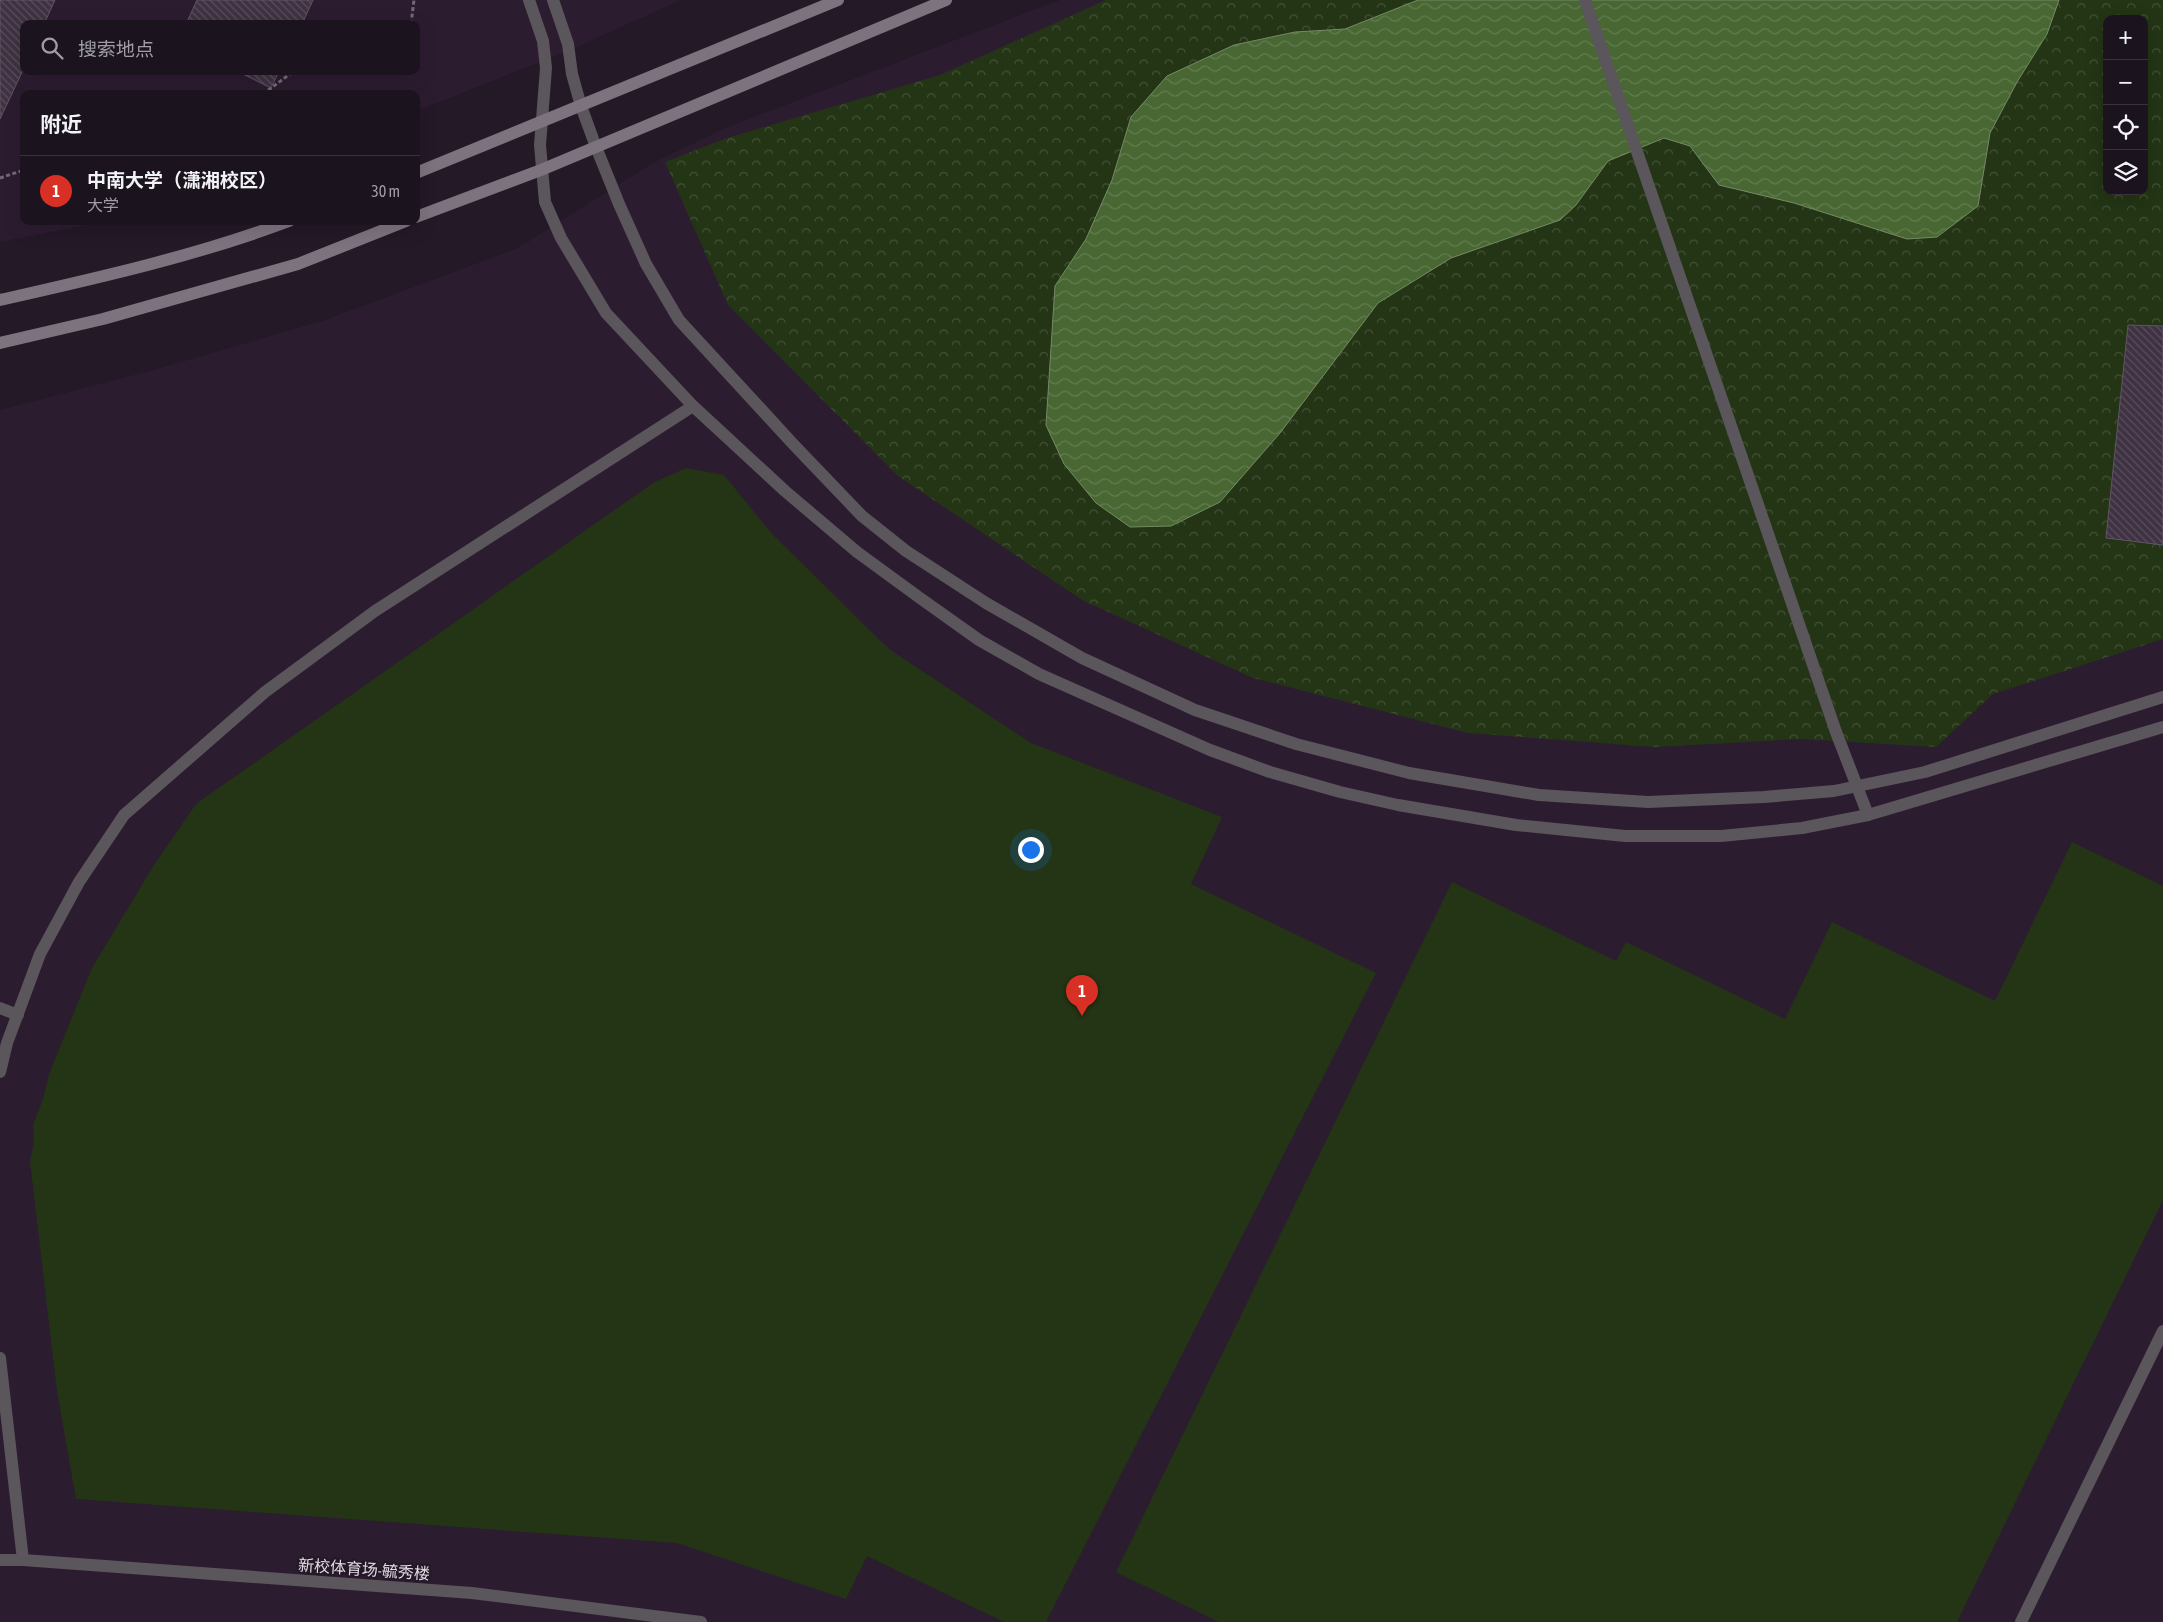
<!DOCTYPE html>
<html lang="zh">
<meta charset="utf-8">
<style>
:root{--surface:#1b131d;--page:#241c26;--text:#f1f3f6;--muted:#a09ea4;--line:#39323b;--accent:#d93025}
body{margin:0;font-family:"Asap Condensed","Noto Sans SC",sans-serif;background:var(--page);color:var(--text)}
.controls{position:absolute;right:15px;top:15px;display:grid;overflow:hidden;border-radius:10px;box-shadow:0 5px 20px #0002}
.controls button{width:45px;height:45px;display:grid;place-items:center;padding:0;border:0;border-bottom:1px solid var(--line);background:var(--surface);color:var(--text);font:25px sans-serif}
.you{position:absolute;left:1030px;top:849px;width:18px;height:18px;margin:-12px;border:4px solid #fff;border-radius:50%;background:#1a73e8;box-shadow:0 0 0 8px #1a73e833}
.badge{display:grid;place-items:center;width:32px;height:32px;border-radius:50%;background:var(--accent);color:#fff;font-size:16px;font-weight:700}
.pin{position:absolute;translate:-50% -41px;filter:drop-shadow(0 1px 2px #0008)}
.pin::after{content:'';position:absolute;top:26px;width:18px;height:15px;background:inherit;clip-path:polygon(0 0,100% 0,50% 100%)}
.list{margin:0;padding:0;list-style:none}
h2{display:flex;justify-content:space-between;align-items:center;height:65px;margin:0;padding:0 20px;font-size:21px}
h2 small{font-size:16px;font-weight:400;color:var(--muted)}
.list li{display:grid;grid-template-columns:32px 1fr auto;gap:15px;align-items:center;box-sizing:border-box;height:70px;padding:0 20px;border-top:1px solid var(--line)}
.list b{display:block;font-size:19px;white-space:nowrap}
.list p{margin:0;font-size:16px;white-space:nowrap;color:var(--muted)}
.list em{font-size:16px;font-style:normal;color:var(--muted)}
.icon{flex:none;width:28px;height:28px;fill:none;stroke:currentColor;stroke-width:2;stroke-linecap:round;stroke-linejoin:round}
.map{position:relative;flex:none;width:2163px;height:1622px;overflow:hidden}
.search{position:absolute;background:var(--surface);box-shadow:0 5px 20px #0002;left:20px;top:20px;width:400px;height:55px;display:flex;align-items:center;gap:12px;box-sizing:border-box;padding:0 18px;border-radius:10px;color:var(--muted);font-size:19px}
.panel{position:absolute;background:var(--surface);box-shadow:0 5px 20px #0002;left:20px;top:90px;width:400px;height:135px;border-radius:10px}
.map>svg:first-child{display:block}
.built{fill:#2c1c30;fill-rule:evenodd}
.green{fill:#233515}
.park{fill:url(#park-crowns);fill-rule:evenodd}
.water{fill:url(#water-waves);stroke:#768a67}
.building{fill:url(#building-back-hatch);stroke:#625465}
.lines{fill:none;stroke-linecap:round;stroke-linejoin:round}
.path{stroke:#746a77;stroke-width:3;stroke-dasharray:4 2.5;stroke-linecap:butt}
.service{stroke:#5b555c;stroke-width:12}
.minor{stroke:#5b555c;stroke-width:12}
.secondary{stroke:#7d737f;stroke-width:12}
.labels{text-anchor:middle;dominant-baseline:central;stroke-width:4.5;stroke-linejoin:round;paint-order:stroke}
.street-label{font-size:16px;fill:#e2dae4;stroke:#241927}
</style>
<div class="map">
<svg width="2163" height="1622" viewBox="0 0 2163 1622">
<defs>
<pattern id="park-crowns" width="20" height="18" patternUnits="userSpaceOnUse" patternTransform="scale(1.25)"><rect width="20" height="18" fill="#233515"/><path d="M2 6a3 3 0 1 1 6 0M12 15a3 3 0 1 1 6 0" fill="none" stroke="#435237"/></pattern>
<pattern id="water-waves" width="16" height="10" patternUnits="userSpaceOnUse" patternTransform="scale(1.25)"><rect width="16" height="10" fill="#486732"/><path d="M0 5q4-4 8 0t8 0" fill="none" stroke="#627c50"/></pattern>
<pattern id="building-back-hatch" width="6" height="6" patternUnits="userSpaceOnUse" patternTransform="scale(1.25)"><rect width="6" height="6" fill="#3f3242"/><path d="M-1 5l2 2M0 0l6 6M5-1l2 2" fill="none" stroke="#5a4f5d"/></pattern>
</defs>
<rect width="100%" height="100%" fill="#241927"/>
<path class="built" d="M0 0H681L566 52 416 111V94H24V221H108L0 242ZM24 24H416V71H24Z
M1060 0H2163V1622H0V410L157 369 325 320 518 248 653 163 723 129ZM2107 19H2144V191H2107Z"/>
<path class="green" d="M686 468 724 475 772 534 889 649 1031 743 1222 817 1191 884 1376 973 1046 1622H1004L867 1556 846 1599 677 1543 76 1499 57 1391 30 1161 34 1143 33 1125 43 1099 49 1074 92 968 154 865 196 804 653 483Z
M2072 842 2163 886V1200L1957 1622H1219L1116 1572 1452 882 1616 961 1626 942 1785 1019 1832 922 1995 1001Z"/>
<path class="park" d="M1106 0H2163V639L1993 694 1936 747 1801 739 1654 747 1468 733 1253 678 1082 600 898 476 728 305 665 162 727 138 940 75ZM2107 19H2144V191H2107Z"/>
<path class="water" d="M1418 0H2059L2047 34 2017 82 1990 133 1978 206 1937 237 1907 239 1794 203 1719 185 1690 146 1664 138 1608 161 1576 205 1560 220 1451 258 1378 303 1280 433 1220 502 1171 526 1130 527 1096 503 1064 464 1046 425 1055 286 1086 239 1112 180 1131 117 1167 76 1234 45 1295 32 1345 29Z"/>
<path class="building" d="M0 0H55L44 24H24V68L0 119Z
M197 0H313L302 24H186Z
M237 71H279L271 88Z
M2128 325 2163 326V545L2106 538Z"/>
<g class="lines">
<path class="path" d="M411 24 414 0
M263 94 294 71
M0 178 24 170"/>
<path class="service" d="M1585 0 1836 732 1868 815
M0 1008 18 1015
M0 1072 7 1043 40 954 79 882 124 815 265 692 375 611 693 406
M0 1358 23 1560
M0 1560H23L472 1593 701 1622
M2021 1622 2163 1331"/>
<path class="minor" d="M529 0 543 41 546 68 540 145 545 202 561 238 606 313 693 406 785 491 857 552 920 598 979 640 1039 674 1210 750 1270 772 1340 792 1398 805 1516 825 1625 836H1721L1802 828 1868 815 2163 727
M553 0 568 44 572 74 581 106 596 147 619 204 646 264 679 320 794 445 862 516 906 551 986 603 1082 658 1195 710 1296 744 1409 773 1539 795 1648 802 1764 797 1834 791 1925 772 2163 697"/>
<path class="secondary" d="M416 173 838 0
M416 217 541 170 946 0
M0 300C97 278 196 256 289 221
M0 343 103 319 298 264 406 221"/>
</g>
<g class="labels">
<g class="street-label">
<text transform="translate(364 1569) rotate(4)">新校体育场-毓秀楼</text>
</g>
</g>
</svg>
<div class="controls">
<button>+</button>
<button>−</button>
<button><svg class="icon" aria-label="locate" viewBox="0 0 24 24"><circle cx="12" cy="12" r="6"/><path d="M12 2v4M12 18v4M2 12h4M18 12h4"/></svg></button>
<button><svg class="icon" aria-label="layers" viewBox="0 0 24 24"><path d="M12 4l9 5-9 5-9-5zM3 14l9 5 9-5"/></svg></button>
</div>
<div class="you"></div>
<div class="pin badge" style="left:1082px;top:1016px">1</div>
<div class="search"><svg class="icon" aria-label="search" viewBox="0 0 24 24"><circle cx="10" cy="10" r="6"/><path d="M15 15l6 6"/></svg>搜索地点</div>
<section class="panel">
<h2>附近<small></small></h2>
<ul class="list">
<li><span class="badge">1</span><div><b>中南大学（潇湘校区）</b><p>大学</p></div><em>30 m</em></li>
</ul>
</section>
</div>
